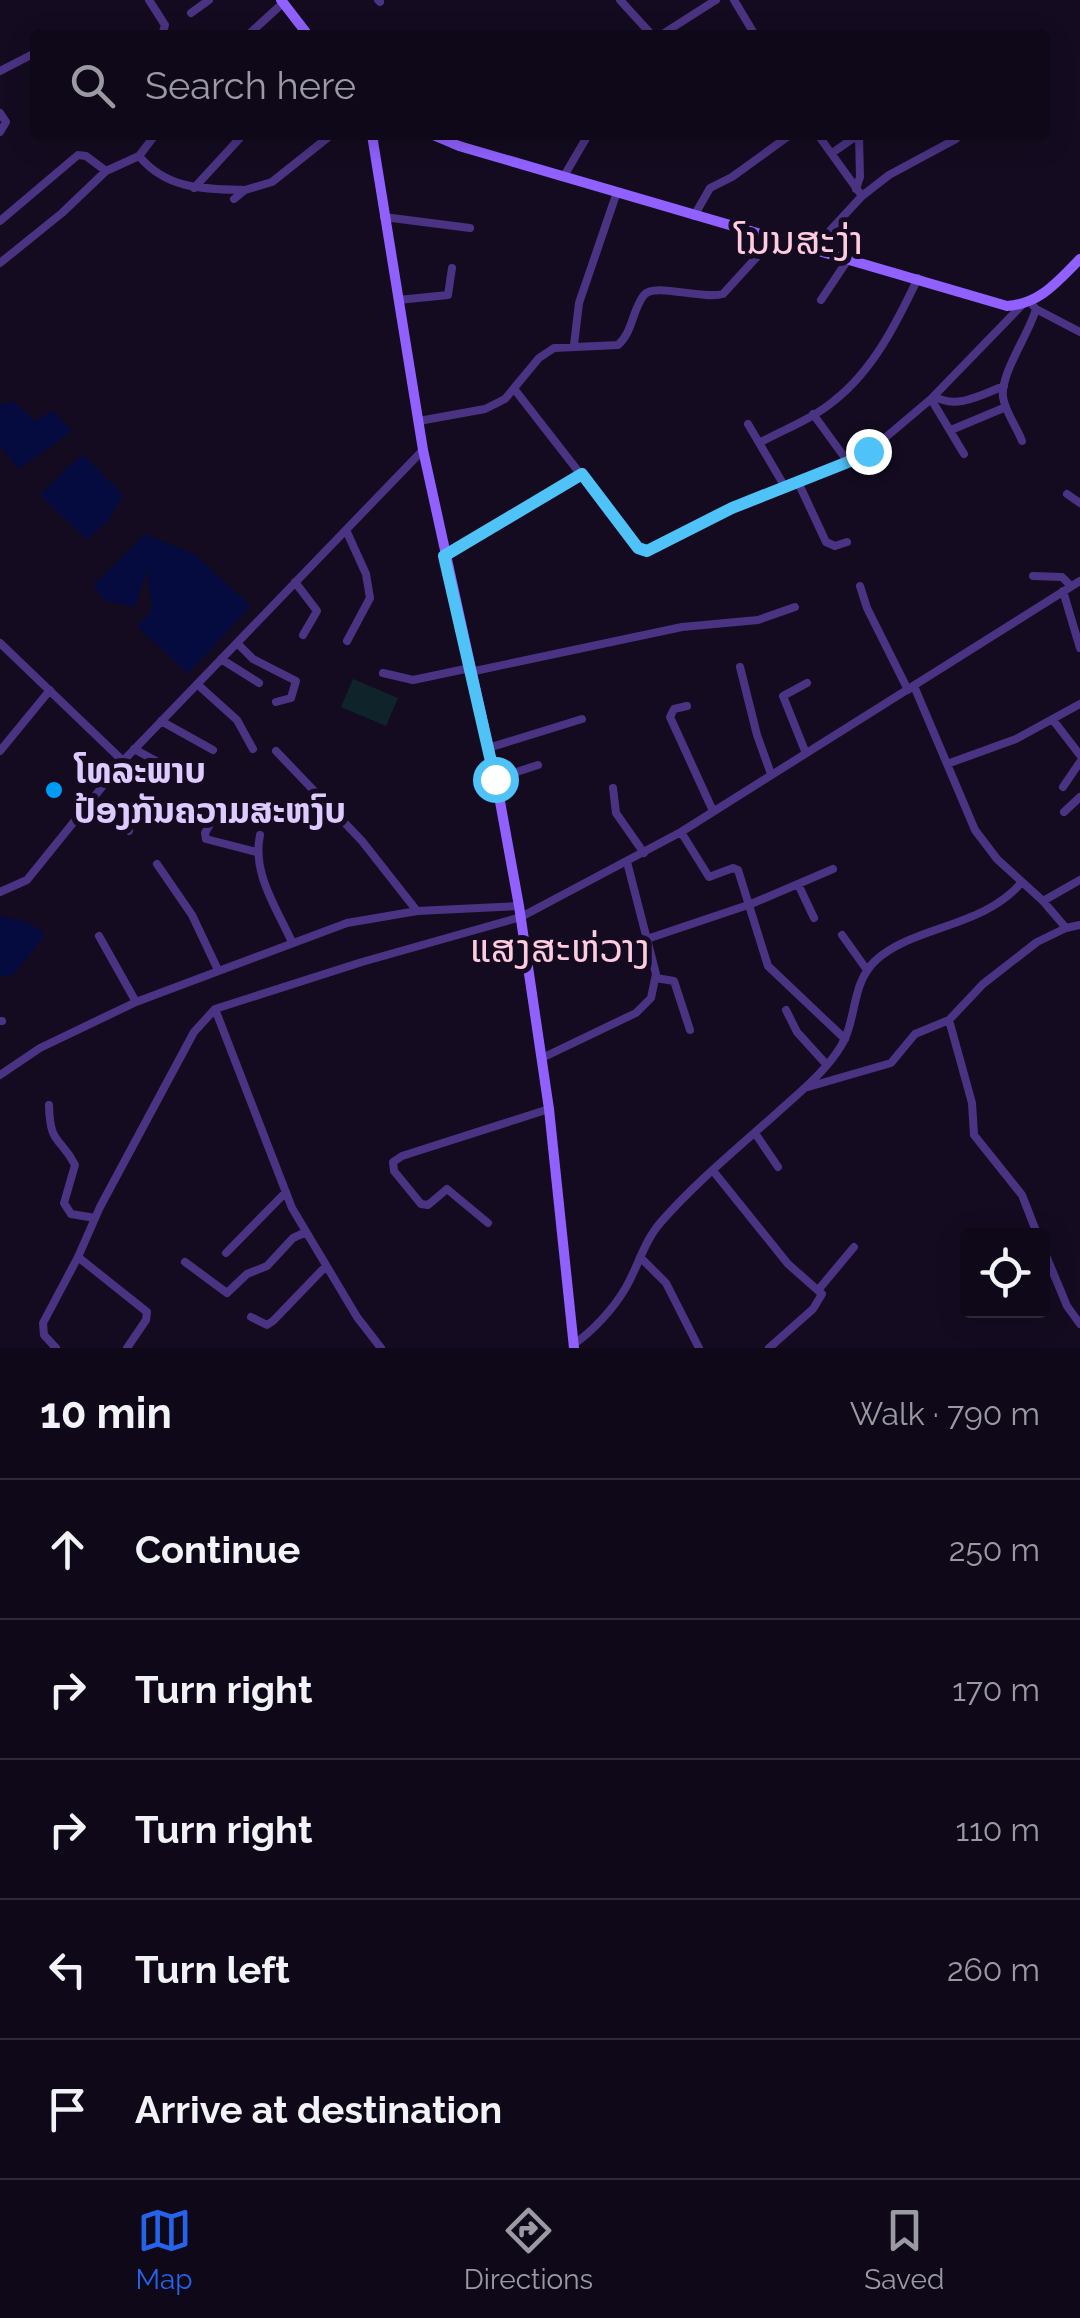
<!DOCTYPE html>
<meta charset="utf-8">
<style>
:root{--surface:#0f0818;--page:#181121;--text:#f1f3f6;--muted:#9b9aa2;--line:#2f2937;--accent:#2563eb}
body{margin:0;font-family:Raleway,"Noto Sans Lao",sans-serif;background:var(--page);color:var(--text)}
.controls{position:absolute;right:30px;bottom:30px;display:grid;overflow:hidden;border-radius:10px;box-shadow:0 5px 25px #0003}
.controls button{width:90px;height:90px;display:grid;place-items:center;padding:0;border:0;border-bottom:2px solid var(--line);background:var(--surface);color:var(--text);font:50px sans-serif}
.stop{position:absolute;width:30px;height:30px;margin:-22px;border:8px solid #4fc3f7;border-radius:50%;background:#fff}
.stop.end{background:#4fc3f7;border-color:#fff;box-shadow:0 2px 10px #0008}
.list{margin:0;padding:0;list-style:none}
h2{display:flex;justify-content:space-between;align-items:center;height:130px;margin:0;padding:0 40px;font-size:42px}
h2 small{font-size:32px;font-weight:400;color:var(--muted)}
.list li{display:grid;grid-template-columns:65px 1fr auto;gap:30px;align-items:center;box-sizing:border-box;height:140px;padding:0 40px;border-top:2px solid var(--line)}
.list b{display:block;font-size:38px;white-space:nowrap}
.list em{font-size:32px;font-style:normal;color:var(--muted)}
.icon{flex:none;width:55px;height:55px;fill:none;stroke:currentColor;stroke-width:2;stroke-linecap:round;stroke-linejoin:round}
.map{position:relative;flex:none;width:1080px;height:1348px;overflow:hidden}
.search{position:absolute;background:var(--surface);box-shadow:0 5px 25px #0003;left:30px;right:30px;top:30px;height:110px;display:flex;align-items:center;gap:25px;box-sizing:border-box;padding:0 35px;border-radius:10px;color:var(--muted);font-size:38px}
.sheet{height:830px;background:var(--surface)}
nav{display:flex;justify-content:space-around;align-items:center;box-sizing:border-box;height:140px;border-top:2px solid var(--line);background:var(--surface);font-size:28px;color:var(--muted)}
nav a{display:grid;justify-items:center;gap:5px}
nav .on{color:var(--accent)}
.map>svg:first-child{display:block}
.green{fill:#0e242a}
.water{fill:#060b3f}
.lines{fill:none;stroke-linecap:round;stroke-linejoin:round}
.street{stroke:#4b3383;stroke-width:8}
.secondary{stroke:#9061ff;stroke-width:10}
.route{stroke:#4fc3f7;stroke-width:12}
.poi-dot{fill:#009bf5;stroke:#140b20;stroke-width:4}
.labels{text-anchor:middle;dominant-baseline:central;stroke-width:10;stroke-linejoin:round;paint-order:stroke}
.poi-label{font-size:35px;font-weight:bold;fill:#decaff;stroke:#140b20;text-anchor:start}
.quarter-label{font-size:40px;fill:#ffccdf;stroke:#140b20}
</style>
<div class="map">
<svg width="1080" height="1348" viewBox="0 0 1080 1348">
<rect width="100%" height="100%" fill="#140b20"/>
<path class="green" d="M353 679 398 698 386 726 341 707Z"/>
<path class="water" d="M14 402 36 421 53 410 72 431 19 469 0 447V404Z
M80 456H85L123 495 108 521 87 540 40 495Z
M145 534 194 554 251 606 188 674 137 626 152 610 147 570 135 607 106 601 93 586Z
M0 916 24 921 44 932 42 940 12 976H0Z"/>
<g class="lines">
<path class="street" d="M149 0 165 25 162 35
M378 0 380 2
M620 0 652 35
M734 0 755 35
M191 13 209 0
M248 35 283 3
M661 35 716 0
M0 71 35 53
M0 113 6 122 0 132
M155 135 139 156C167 190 205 189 245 190
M818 135 862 196
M832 153 858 135
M564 176 588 135
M194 188 240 138
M856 189 860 177 859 135
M234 199 245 190 272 182 331 135
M694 216 710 188 732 177 790 135
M384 217 470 228
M0 221 78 155 86 156 106 171
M814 248 862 196 889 175 956 139 957 135
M0 263 62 213 106 171 139 156
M398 300 448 295 452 268
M821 300 849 258
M1030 302 1036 309 1080 332
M574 345 579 303 617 192
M515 390 638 548 647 551 732 508 848 462 873 448 931 399 1023 304
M934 396C956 410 981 395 1004 386
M931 399 964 454
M813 414 848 462
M419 421 485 409 505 399 539 358 554 348 618 345C633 332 632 310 644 295 654 282 702 300 723 294L775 237
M748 424 785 487
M951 430 1006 407
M1022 441C1017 427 1005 412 1003 397 1000 374 1029 334 1036 309
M761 442C785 429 814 418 835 400 874 369 897 322 918 278
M798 482 826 542 835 546 847 542
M1067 494 1080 503
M346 530 366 574 370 598 347 641
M444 556 582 474
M1033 576 1062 577 1071 586
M295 582 317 611 303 635
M860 586 867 608 908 690
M1063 591 1080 648
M0 643 123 761
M237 643 253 659 296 681 291 698 276 702
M221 659 259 683
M740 667 757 735 771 774
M470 672 682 627 758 620 795 607
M383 673 413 680 470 668
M197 684 237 720 253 749
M914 686 975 830 997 859 1043 901 1066 928
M687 706 674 709 670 717 713 811
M1053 720 1080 755
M161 721 213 750
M488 748 582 719
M134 749 191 780
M0 751 50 690
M276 751 362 841 417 911
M805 751 783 696 807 683
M947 764 1016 739 1080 704
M495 779 538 765
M1063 787 1080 762
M613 788 616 813 644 853
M89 803 129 831
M1064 812 1080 797
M214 817 205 833 206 839 256 852
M681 832 709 877 733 868 738 870 768 966 845 1039
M260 835C252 873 276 907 292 942
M157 864 192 915 218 970
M798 884 814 918
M0 892 27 880 123 761 423 450
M1043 901 1080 880
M842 935 867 970
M99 936 136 1002
M647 939 751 904 833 869
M656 978 674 981 690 1030
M215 1009 292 1208 357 1317 381 1348
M786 1010 797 1032 826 1064
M949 1020 972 1103 974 1135 1022 1195 1038 1236
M0 1021H2
M542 1058 636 1013 651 998 656 974 627 862
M0 1075 40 1048 136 1002 347 923 417 911 519 906
M808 1087 891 1063 915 1034 949 1020 983 984 1037 942 1066 928 1080 925
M49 1105C50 1146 60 1136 75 1165L64 1203 71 1214 95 1218
M755 1133 778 1167
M714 1172 788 1264 822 1294 813 1309 769 1348
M488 1223 447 1189 428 1205 421 1204 394 1171 393 1162 402 1156 549 1109
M1042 1246 1067 1306 1080 1324
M226 1253 286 1192
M640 1257 666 1283 699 1348
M185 1262 227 1293 247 1274 267 1266 293 1238 306 1232
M819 1289 854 1247
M251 1317 267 1325 273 1321 326 1266
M574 1344C593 1331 613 1309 625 1289 638 1267 644 1241 661 1222 696 1182 739 1147 778 1112 800 1092 826 1071 841 1046 857 1020 851 984 875 961 912 926 983 928 1021 883
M56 1348 44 1335 43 1323 78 1257
M127 1348 146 1320 147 1312 78 1257 100 1207 194 1032 215 1009 362 962 521 917 681 832 1080 581"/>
<path class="secondary" d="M281 0 308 35
M372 135 423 450 499 796 519 906 549 1109 574 1348
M433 135 459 146 1007 306C1040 304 1058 281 1080 259"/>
</g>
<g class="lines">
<path class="route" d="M495 779 444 556 582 474 638 548 647 551 732 508 848 462 868 451"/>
</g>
<circle class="poi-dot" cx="54" cy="790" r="10"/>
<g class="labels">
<g class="poi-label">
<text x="74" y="770">ໂທລະພາບ<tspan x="74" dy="40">ປ້ອງກັນຄວາມສະຫງົບ</tspan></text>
</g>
<g class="quarter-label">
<text x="799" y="239">ໂນນສະງ່າ</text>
<text x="560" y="947">ແສງສະຫ່ວາງ</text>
</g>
</g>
</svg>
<div class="controls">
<button><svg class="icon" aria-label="locate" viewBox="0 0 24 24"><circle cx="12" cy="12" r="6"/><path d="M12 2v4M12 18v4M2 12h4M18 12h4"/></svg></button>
</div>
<div class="stop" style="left:495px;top:779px"></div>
<div class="stop end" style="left:868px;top:451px"></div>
<div class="search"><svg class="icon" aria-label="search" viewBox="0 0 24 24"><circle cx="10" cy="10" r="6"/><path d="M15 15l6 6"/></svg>Search here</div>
</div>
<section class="sheet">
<h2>10 min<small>Walk · 790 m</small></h2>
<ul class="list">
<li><svg class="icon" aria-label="ahead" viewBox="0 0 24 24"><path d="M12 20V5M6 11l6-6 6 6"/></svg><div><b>Continue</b></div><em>250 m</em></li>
<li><svg class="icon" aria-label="right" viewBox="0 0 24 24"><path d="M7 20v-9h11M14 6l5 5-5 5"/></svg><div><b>Turn right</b></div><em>170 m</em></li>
<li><svg class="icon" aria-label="right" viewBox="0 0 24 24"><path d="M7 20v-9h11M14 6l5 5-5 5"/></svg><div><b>Turn right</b></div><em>110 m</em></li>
<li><svg class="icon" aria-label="left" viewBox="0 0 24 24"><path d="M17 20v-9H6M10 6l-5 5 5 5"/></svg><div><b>Turn left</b></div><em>260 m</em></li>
<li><svg class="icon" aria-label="arrive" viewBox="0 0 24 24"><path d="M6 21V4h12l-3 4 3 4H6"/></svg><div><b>Arrive at destination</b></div></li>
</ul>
</section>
<nav>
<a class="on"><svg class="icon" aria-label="map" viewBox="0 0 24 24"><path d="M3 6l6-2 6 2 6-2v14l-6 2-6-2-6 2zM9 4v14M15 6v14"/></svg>Map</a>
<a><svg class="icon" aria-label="directions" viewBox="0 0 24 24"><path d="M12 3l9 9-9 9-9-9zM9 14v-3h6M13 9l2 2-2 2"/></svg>Directions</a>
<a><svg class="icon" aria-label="saved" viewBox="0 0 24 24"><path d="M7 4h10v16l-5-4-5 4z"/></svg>Saved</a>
</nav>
